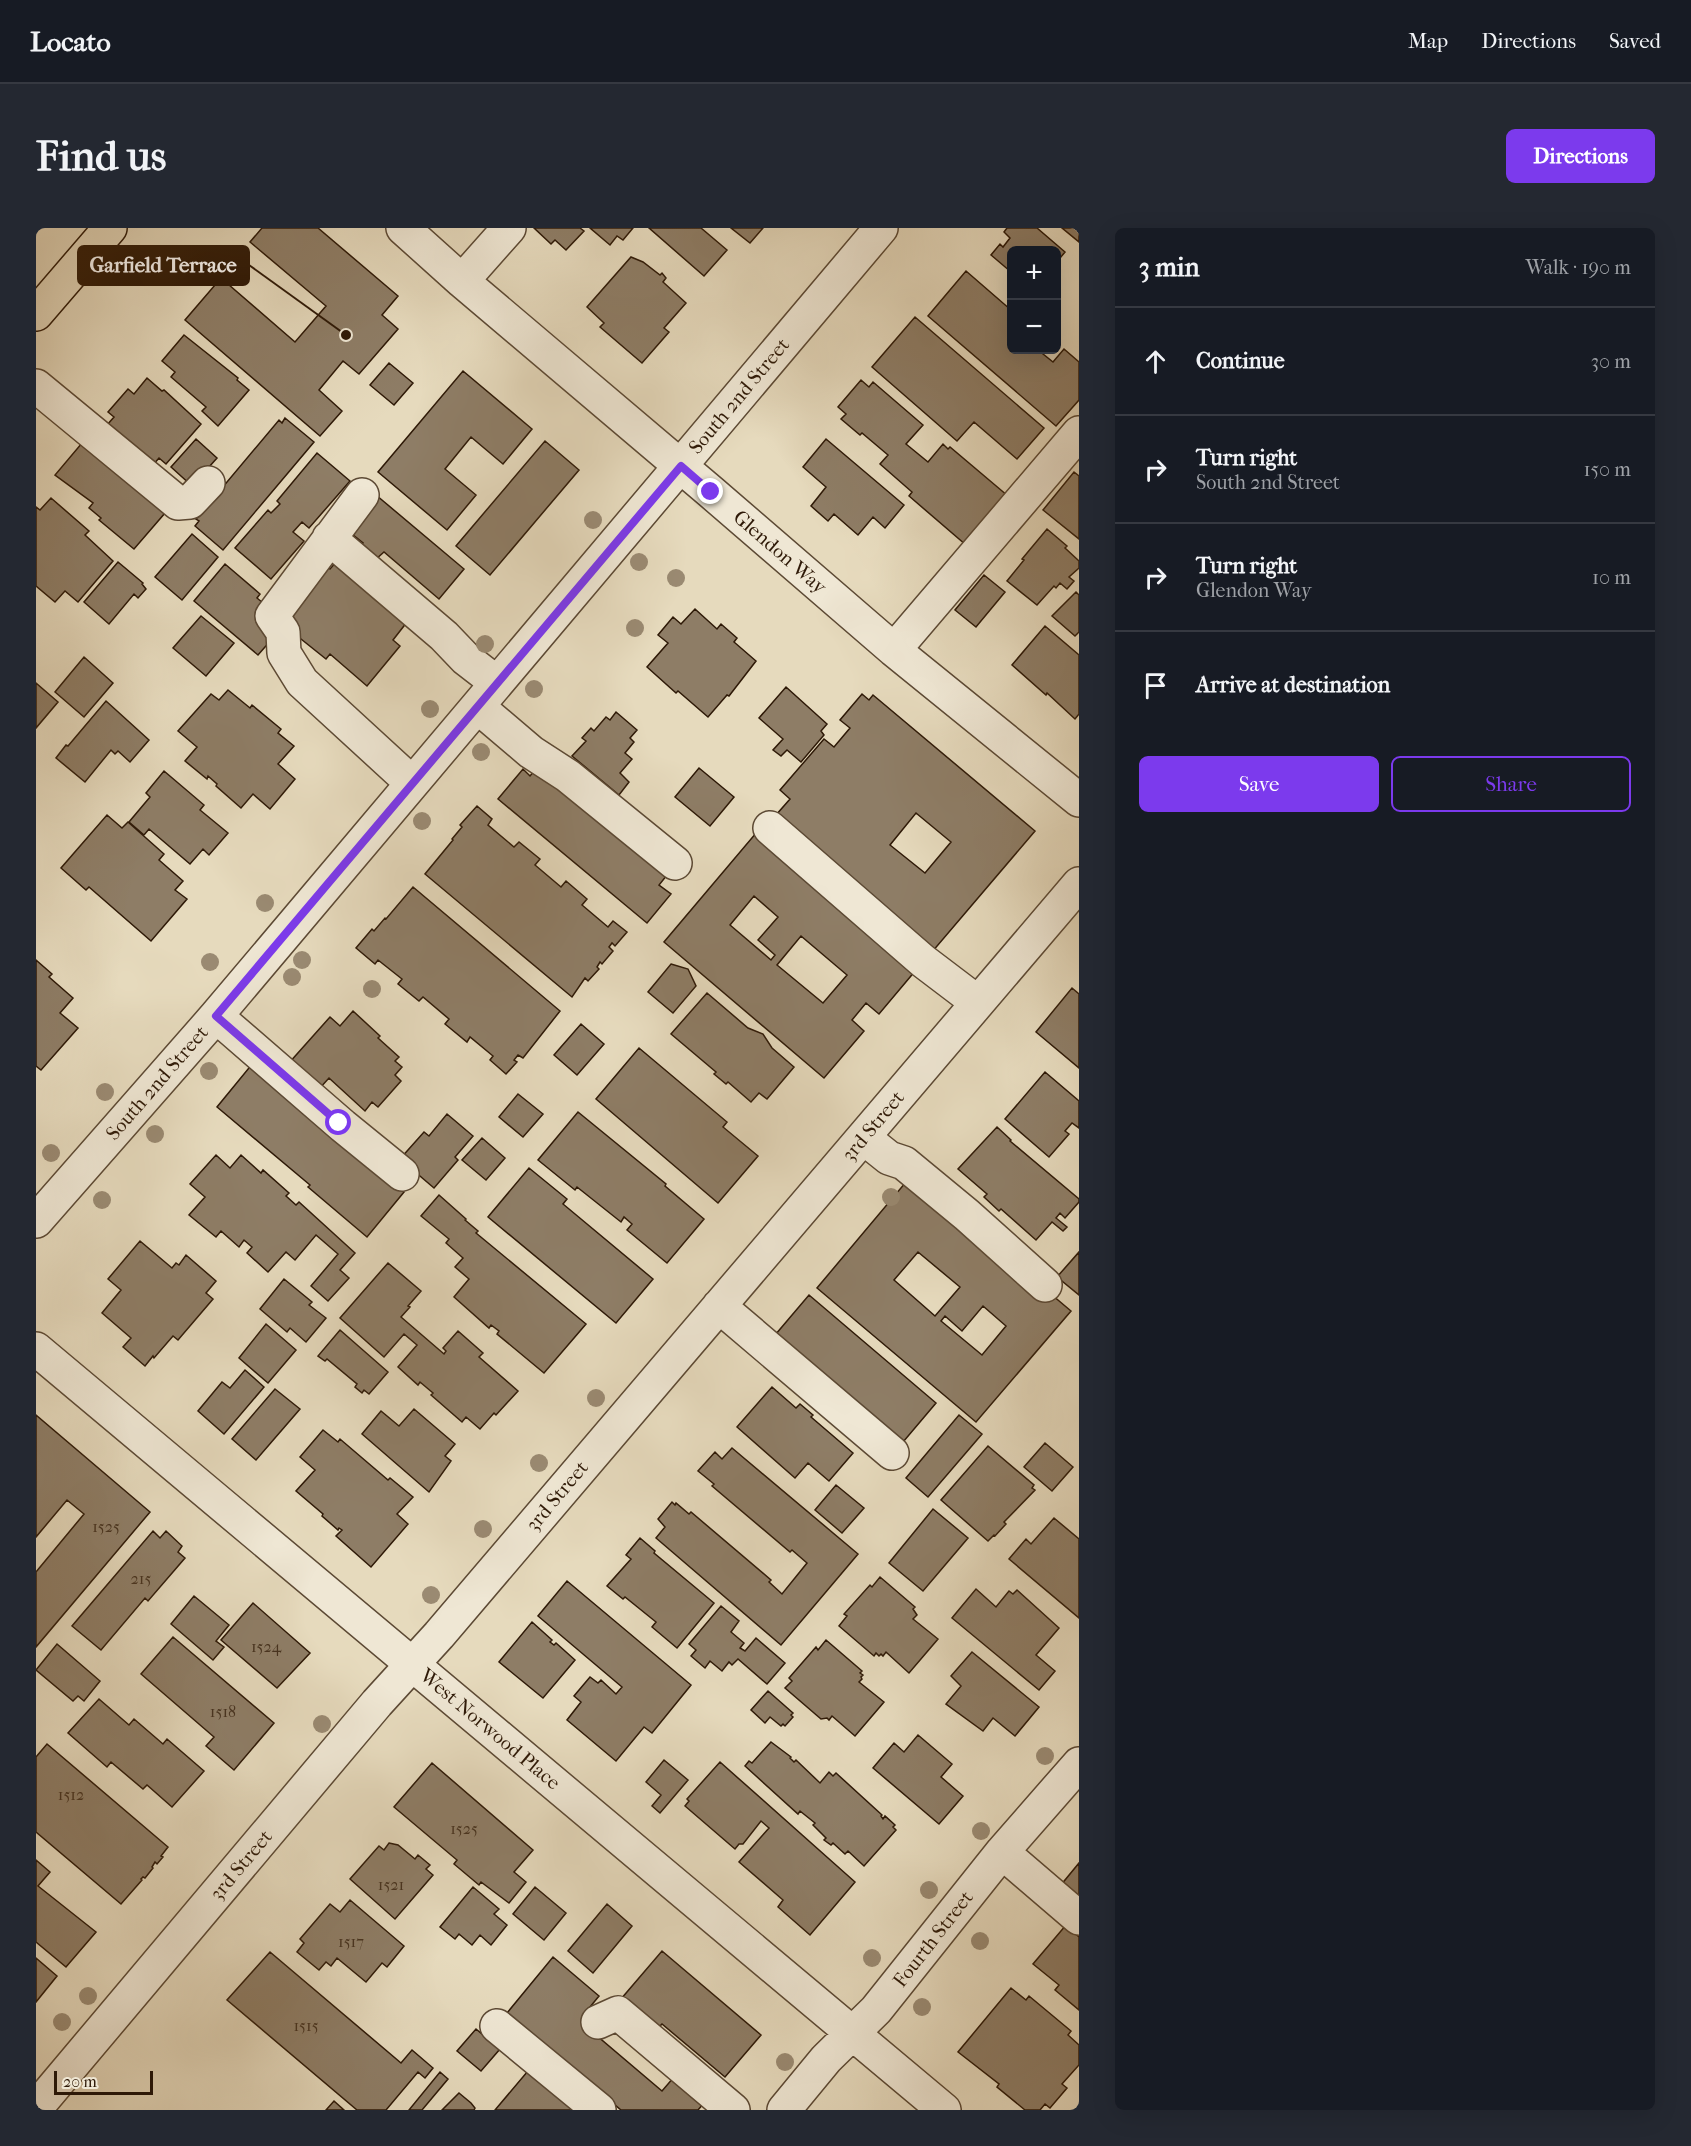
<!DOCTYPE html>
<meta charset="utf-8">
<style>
:root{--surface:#171b24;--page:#242831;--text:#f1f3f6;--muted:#9ea1a6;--line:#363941;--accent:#7c3aed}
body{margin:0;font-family:"IM FELL French Canon",serif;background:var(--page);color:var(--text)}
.controls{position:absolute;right:18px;top:18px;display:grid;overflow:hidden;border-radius:9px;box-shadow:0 6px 24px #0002}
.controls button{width:54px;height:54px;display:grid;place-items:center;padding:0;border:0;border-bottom:2px solid var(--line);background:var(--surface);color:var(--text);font:30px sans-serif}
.scale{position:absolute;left:18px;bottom:15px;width:99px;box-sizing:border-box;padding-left:6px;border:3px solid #2e1907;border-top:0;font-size:16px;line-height:21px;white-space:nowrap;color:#2e1907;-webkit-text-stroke:4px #efe7d4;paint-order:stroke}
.stop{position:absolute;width:18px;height:18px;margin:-14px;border:4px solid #7c3aed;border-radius:50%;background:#fff}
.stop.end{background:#7c3aed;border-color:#fff;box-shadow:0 2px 6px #0008}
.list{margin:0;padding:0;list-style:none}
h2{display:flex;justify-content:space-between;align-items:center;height:78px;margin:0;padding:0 24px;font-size:26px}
h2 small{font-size:20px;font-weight:400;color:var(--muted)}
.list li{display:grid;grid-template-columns:39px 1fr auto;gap:18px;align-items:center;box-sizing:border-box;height:108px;padding:0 24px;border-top:2px solid var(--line)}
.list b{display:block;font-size:22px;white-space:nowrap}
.list p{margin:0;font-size:20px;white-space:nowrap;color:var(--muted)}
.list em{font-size:20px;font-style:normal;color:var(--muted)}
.actions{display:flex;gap:12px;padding:18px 24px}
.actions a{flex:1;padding:14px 0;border:2px solid var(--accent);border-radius:9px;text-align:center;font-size:21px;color:var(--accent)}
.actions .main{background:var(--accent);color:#fff}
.icon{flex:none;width:33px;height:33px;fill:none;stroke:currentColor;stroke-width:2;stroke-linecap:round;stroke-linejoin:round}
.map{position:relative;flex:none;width:1043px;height:1882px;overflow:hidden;border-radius:9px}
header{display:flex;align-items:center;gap:36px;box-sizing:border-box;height:84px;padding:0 30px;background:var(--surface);border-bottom:2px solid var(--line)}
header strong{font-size:28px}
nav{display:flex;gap:33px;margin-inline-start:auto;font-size:21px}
.intro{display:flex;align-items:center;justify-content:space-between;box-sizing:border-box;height:144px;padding:0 36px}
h1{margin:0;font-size:42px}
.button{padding:15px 27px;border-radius:9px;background:var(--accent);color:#fff;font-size:21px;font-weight:700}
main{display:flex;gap:36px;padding:0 36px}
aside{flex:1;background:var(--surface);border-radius:9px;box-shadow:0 6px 24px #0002}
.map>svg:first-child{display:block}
.building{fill:#8e7d66;stroke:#2e1907;stroke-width:1.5;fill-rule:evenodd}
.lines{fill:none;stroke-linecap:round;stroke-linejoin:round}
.minor-casing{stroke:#5c4934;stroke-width:36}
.major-casing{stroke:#2e1907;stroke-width:36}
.minor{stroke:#efe7d4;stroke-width:33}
.major{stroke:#e6dabd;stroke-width:33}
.tree{fill:#9a8a72}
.route{stroke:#7c3aed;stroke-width:8}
.labels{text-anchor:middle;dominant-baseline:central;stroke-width:5;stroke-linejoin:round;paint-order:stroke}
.number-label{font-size:16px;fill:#46321f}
.street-label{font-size:20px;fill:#2e1907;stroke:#efe7d4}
.leader{fill:none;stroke:#2e1907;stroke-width:2}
.callout-dot{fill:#2e1907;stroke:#efe7d4;stroke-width:2}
.callout{fill:#2e1907;stroke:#2e1907;stroke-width:2}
.callout-label{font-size:21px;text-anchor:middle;font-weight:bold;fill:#fff}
</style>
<header>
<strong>Locato</strong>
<nav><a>Map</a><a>Directions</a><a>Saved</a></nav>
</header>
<div class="intro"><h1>Find us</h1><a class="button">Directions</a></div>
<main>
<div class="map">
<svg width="1043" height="1882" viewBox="0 0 1043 1882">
<rect width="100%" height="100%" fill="#e6dabd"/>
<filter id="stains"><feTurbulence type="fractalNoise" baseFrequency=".00333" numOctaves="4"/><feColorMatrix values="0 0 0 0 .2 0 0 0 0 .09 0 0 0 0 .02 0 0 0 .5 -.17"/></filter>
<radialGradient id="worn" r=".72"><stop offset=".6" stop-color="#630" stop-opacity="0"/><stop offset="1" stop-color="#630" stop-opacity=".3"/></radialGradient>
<path class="building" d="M226 0H282L362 68 346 87 362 101 323 146 307 133 283 162 306 183 284 208 149 92 185 50 259 114 290 78 214 14Z
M498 0H544L548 3 530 22 519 12 515 16Z
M554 0H597L587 12 581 8 574 17Z
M613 0H665L691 22 668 48Z
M695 0H727L714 15Z
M971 0H1001L1029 24 1020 35V22H975V44L955 27 964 16 967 19 974 10 968 4Z
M1026 0H1043V14Z
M595 29 607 34 624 47 626 45 630 50 627 54 650 75 628 100 633 104 606 135 564 99 568 95 551 79Z
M930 43 975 82V122H1002L1017 134 1028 121 1043 134V172L1020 198 892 88Z
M879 89 1008 200 981 231 938 194 921 213 836 139Z
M148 107 202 150 201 152 213 162 182 198 166 183 170 179 135 149 139 144 126 133Z
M353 135 377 155 358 177 334 157Z
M427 143 496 201 467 236 435 209 409 241 440 267 411 302 342 244Z
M111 150 126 163 128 162 165 196 130 236 123 230 110 245 64 205 78 189 72 184 92 161 98 166Z
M825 152 833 159 837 154 887 197 870 216 892 234 907 216 912 221 914 219 972 268 930 317 873 268 876 264 844 236 852 227 826 205 824 207 805 191 810 186 802 179Z
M249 190 278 214 187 322 159 298 163 293 160 291 243 192 246 195Z
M160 211 181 230 156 258 135 239Z
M790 211 868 277 849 300 837 289 822 307 798 286 792 293 775 278 790 259 767 239Z
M509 213 543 242 454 347 420 318Z
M46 215 129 285 98 321 63 292 65 290 53 280 57 275 19 247Z
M281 225 314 253 273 300 266 294 257 304 268 313 235 351 199 320 232 282 235 285 244 276 241 273Z
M1038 244 1043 248V311L1007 282Z
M340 267 428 341 403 371 348 324 339 332 324 319 327 315 311 302Z
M15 270 53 303 49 307 77 333 42 374 29 363 19 374 0 358V279L4 282Z
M1011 301 1031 318 1029 320 1043 333V340L1033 349 1038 353 1031 361 1024 355 1020 360 1018 358 1001 377 971 353 988 332 986 331Z
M156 306 182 329 146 372 119 349Z
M284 333 294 341 301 333 325 355 323 357 341 373 343 370 371 394 357 412 364 418 331 458 294 426 290 431 245 395 269 372 258 363Z
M82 334 107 355 106 356 110 361 102 370 98 366 73 396 48 374Z
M189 336 224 366 221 370 227 375 220 384 243 403 222 427 158 373Z
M948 347 969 364 940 399 919 382Z
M1040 364 1043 367V404L1039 408 1016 388Z
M659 381 681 401 685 396 701 410 698 414 720 433 693 468 691 467 672 489 642 463 640 465 611 439 632 415 622 407 637 389 645 396Z
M165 388 198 415 170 448 137 420Z
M1009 398 1043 427V486L1039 491 1011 465 1010 467 976 437Z
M48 429 77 455 48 489 19 464Z
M0 455 22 474 0 500Z
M750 459 791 496 785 503 788 507 765 534 751 522 745 528 737 522 747 511 723 490Z
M192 462 214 480 216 477 245 501 242 505 258 518 242 536 259 551 234 581 217 566 205 580 180 558 181 556 172 548 171 551 149 533 161 519 142 503 175 466 183 472Z
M826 466 833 472 837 467 999 603 896 724 740 587 754 571 744 562 788 511 798 519 814 500 804 492ZM880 585 915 614 889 645 854 617Z
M70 473 113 512 94 534 82 523 79 526 75 522 49 554 20 530 30 517 32 518Z
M580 484 601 502 594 510 598 514 589 525 596 531 584 545 593 554 583 567 536 528 550 513 546 510 555 500 558 503 570 489 574 492Z
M506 534 635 642 623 657 635 666 611 695 462 571 487 541 494 548Z
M663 540 698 569 674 598 639 569Z
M128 543 168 577 164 582 192 605 173 627 167 621 154 636 113 601 108 607 93 594 114 569 110 565Z
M441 578 456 591 452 597 478 619 483 614 504 631 499 637 525 659 530 653 551 671 546 677 572 699 577 693 591 704 579 718 576 715 573 719 577 723 566 736 564 734 561 739 563 741 552 753 549 750 536 769 389 646 417 612 416 611 426 599 424 597Z
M71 587 86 600 92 594 128 626 123 632 147 653 139 662 151 671 115 713 53 659 50 662 25 640Z
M726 598 885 736 843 786 830 775 816 792 828 803 788 850 628 714ZM718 668 742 689 722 712 739 727 735 732 694 697ZM765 708 811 747 787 775 741 737Z
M377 659 524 783 487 830 482 827 478 832 481 834 470 846 454 832 457 828 434 809 431 814 409 796 413 791 387 769 383 773 362 756 366 751 342 732 339 736 320 720 336 701 338 703 349 690 350 691Z
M0 732 16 746 13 749 37 770 24 785 42 800 5 842 0 838Z
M635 736 652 741 660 758 637 785 612 764Z
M1036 760 1043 766V840L1000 804Z
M671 765 712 800 727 806 736 820 758 839 731 871 723 865 715 874 692 854 690 856 678 846 680 844 635 806Z
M317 783 344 808 342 810 363 829 359 833 366 839 359 847 365 853 342 879 336 874 329 883 293 850 283 861 253 835 294 789 304 798Z
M545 796 568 816 541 847 518 827Z
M603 820 691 894 687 899 722 928 682 975 560 871Z
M217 835 368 964 331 1009 272 959 274 957 181 879Z
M1009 844 1043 873V900L1036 895 1029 903 1033 906 1013 929 969 891Z
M482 866 507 886 487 909 463 889Z
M542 884 630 956 629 958 668 991 631 1035 591 1002 596 996 588 989 585 994 541 959 539 962 502 932Z
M411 886 437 908 419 929 422 932 398 960 364 931 388 904 393 908Z
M961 899 975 912 974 913 1043 971V974L1029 990 1024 985 1020 990 1031 999 1027 1003 1016 994 1000 1012 965 981 963 983 948 969 951 966 922 941Z
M446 910 469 930 450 952 426 932Z
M180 927 194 940 205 927 225 945 227 942 253 965 250 968 260 977 263 974 319 1025 304 1042 313 1050 292 1073 275 1058 302 1026 280 1007 259 1032 250 1024 232 1044 211 1025 216 1019 208 1012 203 1019 185 1003 180 1009 153 987 169 969 154 956Z
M493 940 531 971 527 976 617 1051 580 1095 452 989Z
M875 948 1035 1083 940 1194 781 1060ZM882 1024 924 1059 899 1088 858 1052ZM947 1078 970 1098 946 1127 905 1093 909 1088 926 1103Z
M403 967 430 991 429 992 442 1003 440 1005 550 1096 508 1145 461 1106 463 1103 455 1097 453 1100 418 1069 433 1051 419 1039 427 1030 410 1015 413 1011 385 988Z
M104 1013 136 1040 140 1035 143 1037 150 1027 180 1053 170 1065 177 1071 142 1112 137 1108 118 1130 117 1128 109 1138 87 1119 95 1110 66 1085 85 1062 72 1051Z
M1043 1024V1067L1021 1049Z
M352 1035 385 1063 372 1078 374 1079 365 1089 408 1126 410 1123 407 1120 422 1103 447 1125 443 1129 482 1163 460 1187 458 1185 444 1201 430 1189 426 1194 395 1167 397 1165 384 1154 382 1157 362 1139 381 1117 368 1106 348 1129 304 1090Z
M248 1051 276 1074 273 1077 290 1090 270 1114 254 1100 251 1104 224 1081Z
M773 1067 900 1175 862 1220 734 1113Z
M230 1096 260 1122 232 1155 203 1130Z
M304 1102 352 1144 333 1166 328 1162 326 1165 319 1159 321 1156 291 1131 289 1133 282 1128Z
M209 1142 228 1159 188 1206 162 1183 186 1154 194 1160Z
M736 1159 760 1180 764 1176 777 1187 775 1189 817 1225 793 1253 772 1235 759 1250 701 1199Z
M239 1161 264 1181 220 1232 196 1211Z
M378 1181 419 1216 409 1228 415 1233 393 1264 326 1206 345 1183 363 1198Z
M0 1187 114 1284 0 1419V1344L48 1286 31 1272 0 1309Z
M923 1187 946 1206 892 1269 870 1250Z
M287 1202 302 1214 304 1211 352 1252 354 1250 377 1269 361 1286 372 1296 335 1339 300 1308 306 1302 303 1300 302 1302 286 1288 287 1286 260 1263 279 1242 264 1229Z
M1009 1215 1037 1239 1016 1263 988 1239Z
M952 1218 998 1257 996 1260 999 1262 968 1294 970 1296 959 1308 958 1307 952 1313 905 1272Z
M696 1220 822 1326 745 1417 620 1310 629 1299 622 1291 636 1274 639 1277 640 1275 653 1286 655 1284 735 1352 733 1354 746 1366 771 1335 756 1322 754 1324 676 1258 678 1256 662 1243 679 1224 686 1231Z
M800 1257 828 1280 806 1305 779 1282Z
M897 1281 932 1310 887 1363 853 1335Z
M1018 1290 1043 1311V1390L973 1331 990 1311 995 1316Z
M117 1303 124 1310 130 1303 146 1318 142 1324 149 1330 112 1373 109 1370 65 1422 36 1398Z
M604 1310 619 1323 618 1325 678 1375 641 1420 616 1399 620 1394 589 1369 587 1371 571 1358 595 1331 590 1327Z
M844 1349 879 1379 877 1381 881 1387 877 1391 902 1411 873 1445 850 1424 847 1428 845 1426 843 1428 840 1425 838 1428 803 1398 811 1388 808 1386 834 1357 836 1359Z
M531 1353 655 1457 616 1505 608 1499 580 1533 531 1492 545 1474 538 1468 554 1449 562 1455 565 1452 580 1466 586 1459 502 1388Z
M940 1361 960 1379 973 1363 977 1366 981 1362 1023 1400 1000 1427 1019 1443 1003 1462 916 1390Z
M158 1368 193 1397 180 1413 188 1419 177 1432 135 1396Z
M217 1375 274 1425 241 1460 185 1412Z
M685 1378 703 1393 695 1404 708 1415 704 1420 709 1423 720 1410 749 1435 731 1456 702 1431 696 1437 693 1434 686 1443 674 1433 669 1440 655 1428 660 1422 653 1416Z
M496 1394 516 1412 514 1414 518 1417 520 1415 539 1432 507 1470 463 1434Z
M137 1409 238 1495 198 1542 170 1518 178 1509 105 1446Z
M790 1412 826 1443 824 1445 827 1447 825 1449 826 1451 823 1454 848 1474 819 1508 796 1488 793 1492 791 1490 785 1491 749 1460 756 1453 753 1450 780 1419 782 1422Z
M21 1416 64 1453 48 1473 42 1468 37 1473 0 1442Z
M936 1424 1003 1479 979 1508 957 1490 947 1503 910 1476 925 1458 915 1448Z
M732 1463 757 1485 755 1487 757 1489 749 1498 747 1496 745 1498 734 1489 729 1495 715 1482Z
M63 1471 93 1497 98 1491 127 1516 131 1511 168 1543 136 1579 111 1557 107 1561 75 1534 71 1539 32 1505Z
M882 1507 916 1536 905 1549 927 1568 903 1596 837 1540 858 1515 868 1524Z
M735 1514 755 1529 754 1530 758 1534 760 1532 784 1555 793 1544 797 1548 800 1545 846 1587 845 1588 847 1591 849 1588 859 1597 857 1599 860 1602 828 1638 812 1623 809 1626 797 1615 795 1617 788 1612 790 1610 777 1597 779 1595 764 1583 762 1586 709 1538 713 1533 716 1535Z
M11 1516 132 1619 125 1628 127 1629 121 1636 119 1634 116 1639 117 1640 109 1650 107 1649 105 1651 106 1652 85 1676 0 1604V1529Z
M628 1532 652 1552 624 1585 616 1578 625 1567 610 1554Z
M684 1534 819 1654 774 1707 742 1679 747 1672 703 1634 733 1600 725 1593 707 1616H703L699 1621 649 1578 653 1573 651 1571Z
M396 1535 497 1622 478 1644 490 1654 473 1675 445 1654 443 1657 418 1636 421 1632 358 1579Z
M353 1615 362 1617 379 1631 382 1627 394 1637 390 1641 397 1647 359 1691 314 1651 343 1618 348 1622Z
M0 1632 14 1644 2 1658 60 1704 30 1739 0 1714Z
M1043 1635V1682L1020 1663Z
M437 1659 463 1681 458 1686 471 1697 455 1717 444 1707 436 1717 423 1706 419 1711 404 1699Z
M499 1659 530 1685 508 1712 477 1686Z
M314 1672 368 1718 351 1739 346 1735 330 1754 301 1730 295 1738 290 1734 283 1742 261 1724 268 1715 264 1711 294 1676 304 1684Z
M571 1676 596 1698 557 1745 532 1723Z
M1030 1697 1043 1709V1782L1019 1762 1023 1757 997 1736Z
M626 1723 725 1807 689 1849 626 1796 621 1801 585 1771Z
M234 1724 365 1835 376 1822 397 1840 389 1850 382 1844 350 1882H321L191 1772Z
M517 1729 563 1768 549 1785 547 1796 626 1863 638 1849 668 1875 662 1882H585L471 1785Z
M0 1730 21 1748 0 1774Z
M975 1760 990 1772 993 1768 1035 1803 1032 1807 1043 1817V1837L1026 1856 1031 1860 1014 1880 1009 1876 1004 1882H989L961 1859 963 1856 922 1824Z
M440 1801 464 1821 445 1843 421 1823Z
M497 1837 555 1882H459Z
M404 1844 412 1851 386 1882H373Z
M423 1865 435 1875 439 1880 438 1882H406Z
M298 1873 308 1882H290Z"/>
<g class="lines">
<defs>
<path id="minor" d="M367 0 426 53 675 264 858 422 1043 572
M426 53 473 0
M0 158 142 275 154 274 172 255
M326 267 236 388 247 404 248 425 266 454 376 555
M293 310 408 408 430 431 461 455
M858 422 1043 205
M442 479 495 524 532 548 639 635
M734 600 887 733 941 774
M180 788 307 898 366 946
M828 910 853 930 868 935 931 987 1009 1057
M0 993 180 788 845 0
M683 1078 856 1225
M0 1121 908 1882
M966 1624 1043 1690
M562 1794 582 1785 697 1882
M461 1798 563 1882
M0 1880 341 1475 403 1407 1043 656
M748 1882 790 1831 840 1782 966 1624 1043 1536"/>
<path id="major" d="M0 86 74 0"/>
</defs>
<use href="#minor" class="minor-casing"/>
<use href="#major" class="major-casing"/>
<use href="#minor" class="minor"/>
<use href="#major" class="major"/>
</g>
<g class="tree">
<circle cx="557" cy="292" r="9"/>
<circle cx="603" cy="334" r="9"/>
<circle cx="640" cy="350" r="9"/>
<circle cx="599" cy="400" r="9"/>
<circle cx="449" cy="416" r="9"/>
<circle cx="498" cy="461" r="9"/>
<circle cx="394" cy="481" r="9"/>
<circle cx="445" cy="524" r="9"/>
<circle cx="386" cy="593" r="9"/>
<circle cx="229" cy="675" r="9"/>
<circle cx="266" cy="732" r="9"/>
<circle cx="174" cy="734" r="9"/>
<circle cx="256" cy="749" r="9"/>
<circle cx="336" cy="761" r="9"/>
<circle cx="173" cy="843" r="9"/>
<circle cx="69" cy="864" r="9"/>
<circle cx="119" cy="906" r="9"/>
<circle cx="15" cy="925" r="9"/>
<circle cx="855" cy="969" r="9"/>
<circle cx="66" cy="972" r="9"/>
<circle cx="560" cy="1170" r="9"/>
<circle cx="503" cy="1235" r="9"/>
<circle cx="447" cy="1301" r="9"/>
<circle cx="395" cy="1367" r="9"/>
<circle cx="286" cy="1496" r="9"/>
<circle cx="1009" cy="1528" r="9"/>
<circle cx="945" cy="1603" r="9"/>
<circle cx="893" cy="1662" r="9"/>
<circle cx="944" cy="1713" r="9"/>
<circle cx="836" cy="1730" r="9"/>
<circle cx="52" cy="1768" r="9"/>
<circle cx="886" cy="1779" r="9"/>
<circle cx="26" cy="1794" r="9"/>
<circle cx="749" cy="1834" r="9"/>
</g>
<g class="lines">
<path class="route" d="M303 895 180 788 645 238 675 264"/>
</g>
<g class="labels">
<g class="number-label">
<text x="70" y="1298">1525</text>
<text x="105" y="1350">215</text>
<text x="230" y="1418">1524</text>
<text x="187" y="1483">1518</text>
<text x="35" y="1566">1512</text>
<text x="428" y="1600">1525</text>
<text x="355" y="1656">1521</text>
<text x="315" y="1713">1517</text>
<text x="270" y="1797">1515</text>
</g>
<g class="street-label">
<text transform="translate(703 168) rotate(-50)">South 2nd Street</text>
<text transform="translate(744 324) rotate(41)">Glendon Way</text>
<text transform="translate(121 855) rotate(-49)">South 2nd Street</text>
<text transform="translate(837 898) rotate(-50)">3rd Street</text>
<text transform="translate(521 1268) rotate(-50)">3rd Street</text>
<text transform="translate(454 1501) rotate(40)">West Norwood Place</text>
<text transform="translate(205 1637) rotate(-50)">3rd Street</text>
<text transform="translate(897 1711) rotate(-52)">Fourth Street</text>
</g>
</g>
<path class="leader" d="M310 107L213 37"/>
<circle class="callout-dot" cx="310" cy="107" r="6"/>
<rect class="callout" x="42" y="18" width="171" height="39" rx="6"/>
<g class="callout-label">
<text x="127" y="44">Garfield Terrace</text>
</g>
<rect width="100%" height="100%" filter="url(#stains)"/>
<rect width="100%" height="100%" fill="url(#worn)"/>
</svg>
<div class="controls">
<button>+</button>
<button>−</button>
</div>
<div class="scale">20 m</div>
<div class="stop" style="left:303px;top:895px"></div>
<div class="stop end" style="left:675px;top:264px"></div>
</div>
<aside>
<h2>3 min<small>Walk · 190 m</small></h2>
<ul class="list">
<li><svg class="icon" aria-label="ahead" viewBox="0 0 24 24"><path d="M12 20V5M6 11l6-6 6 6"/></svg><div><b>Continue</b></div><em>30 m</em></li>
<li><svg class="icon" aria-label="right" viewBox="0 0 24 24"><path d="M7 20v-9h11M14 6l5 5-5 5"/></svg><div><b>Turn right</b><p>South 2nd Street</p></div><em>150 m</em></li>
<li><svg class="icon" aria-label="right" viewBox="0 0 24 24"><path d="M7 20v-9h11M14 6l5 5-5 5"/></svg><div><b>Turn right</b><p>Glendon Way</p></div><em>10 m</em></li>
<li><svg class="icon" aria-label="arrive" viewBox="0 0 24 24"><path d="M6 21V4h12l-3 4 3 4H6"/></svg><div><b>Arrive at destination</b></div></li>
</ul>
<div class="actions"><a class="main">Save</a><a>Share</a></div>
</aside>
</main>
